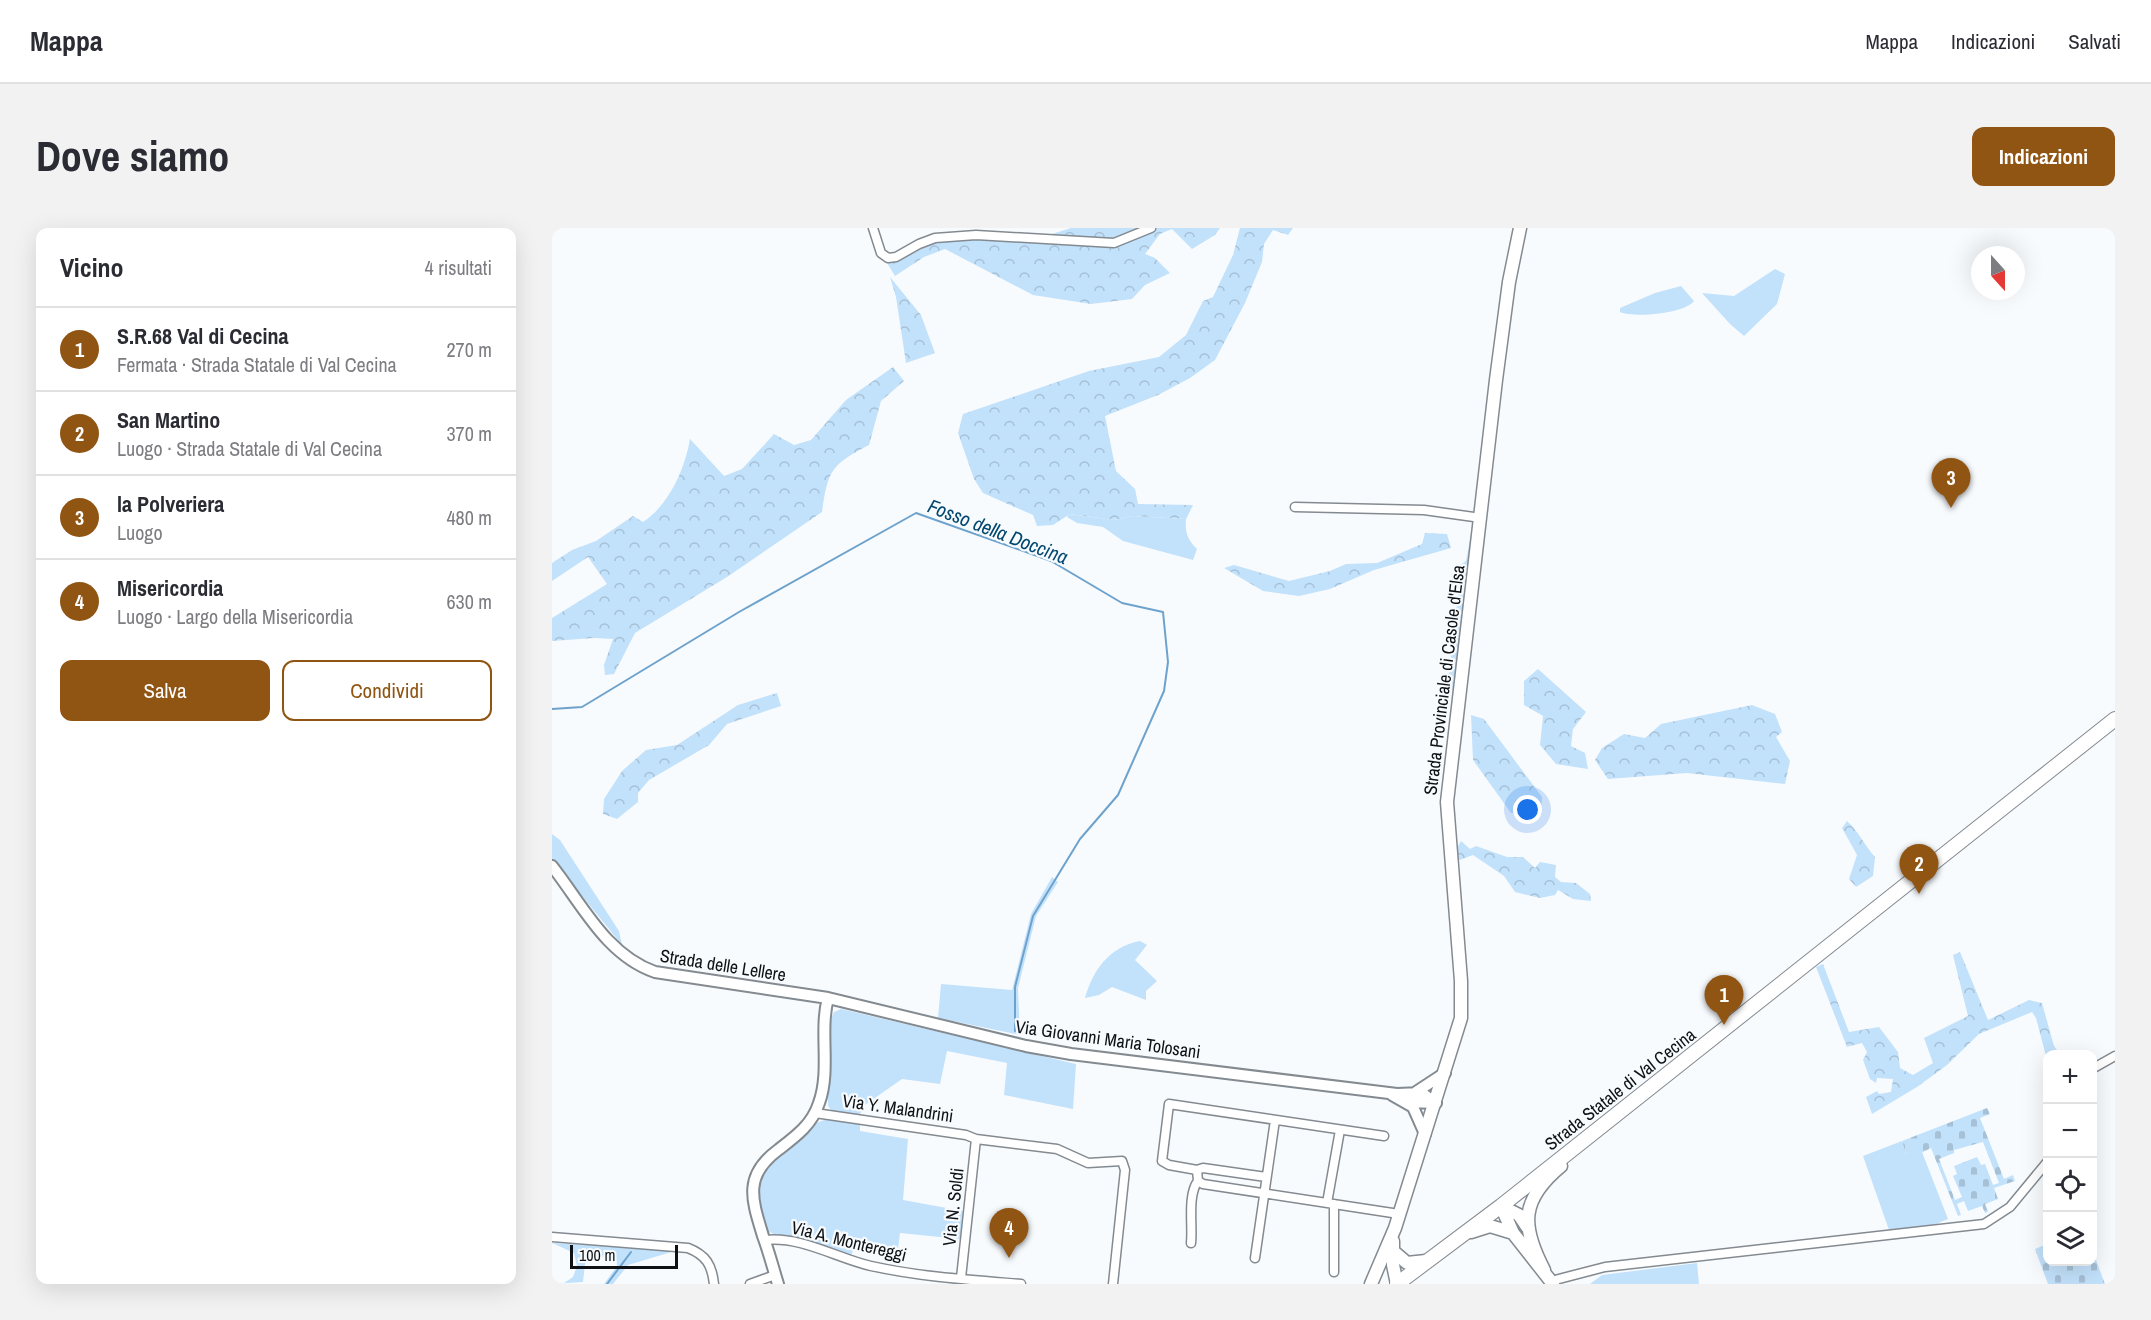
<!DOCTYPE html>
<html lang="it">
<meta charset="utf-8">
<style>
:root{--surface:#fff;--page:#f2f2f3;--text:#2b2b33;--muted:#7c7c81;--line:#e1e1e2;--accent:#905513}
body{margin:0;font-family:"Archivo Narrow",sans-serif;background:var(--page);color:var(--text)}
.controls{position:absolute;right:18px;bottom:18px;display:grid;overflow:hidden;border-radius:12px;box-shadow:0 6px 24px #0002}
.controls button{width:54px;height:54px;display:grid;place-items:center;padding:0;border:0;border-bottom:2px solid var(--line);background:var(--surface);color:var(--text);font:30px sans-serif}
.compass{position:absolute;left:1419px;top:18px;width:54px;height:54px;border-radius:50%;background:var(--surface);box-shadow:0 6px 24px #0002;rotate:159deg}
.scale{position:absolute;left:18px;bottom:15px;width:108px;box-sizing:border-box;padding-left:6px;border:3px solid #0f1214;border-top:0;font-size:16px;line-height:21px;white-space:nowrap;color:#0f1214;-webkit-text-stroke:4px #f8fbfe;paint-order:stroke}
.you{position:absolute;left:976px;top:582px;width:21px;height:21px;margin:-15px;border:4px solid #fff;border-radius:50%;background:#1a73e8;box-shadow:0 0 0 9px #1a73e833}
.badge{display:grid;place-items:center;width:39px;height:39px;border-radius:50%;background:var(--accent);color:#fff;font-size:20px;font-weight:700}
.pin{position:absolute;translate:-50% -50px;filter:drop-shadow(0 2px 3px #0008)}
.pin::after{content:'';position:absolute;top:32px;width:21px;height:18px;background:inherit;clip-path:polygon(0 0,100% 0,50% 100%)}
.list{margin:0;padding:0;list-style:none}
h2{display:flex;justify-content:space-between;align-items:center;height:78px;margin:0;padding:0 24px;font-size:26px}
h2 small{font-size:20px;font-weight:400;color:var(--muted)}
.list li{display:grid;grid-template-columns:39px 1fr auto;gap:18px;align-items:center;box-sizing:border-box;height:84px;padding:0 24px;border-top:2px solid var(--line)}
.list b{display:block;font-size:22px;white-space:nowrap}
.list p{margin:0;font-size:20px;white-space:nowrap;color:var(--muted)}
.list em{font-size:20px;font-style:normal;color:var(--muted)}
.actions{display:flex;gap:12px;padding:18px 24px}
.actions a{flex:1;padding:14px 0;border:2px solid var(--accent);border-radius:12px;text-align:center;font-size:21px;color:var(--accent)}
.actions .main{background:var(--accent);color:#fff}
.icon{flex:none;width:33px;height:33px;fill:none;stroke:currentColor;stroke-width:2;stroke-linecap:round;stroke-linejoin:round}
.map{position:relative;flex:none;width:1563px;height:1056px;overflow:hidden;border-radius:12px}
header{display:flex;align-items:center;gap:36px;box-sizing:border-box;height:84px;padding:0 30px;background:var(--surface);border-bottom:2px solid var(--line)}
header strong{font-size:28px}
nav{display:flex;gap:33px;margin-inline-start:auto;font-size:21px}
.intro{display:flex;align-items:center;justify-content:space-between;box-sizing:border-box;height:144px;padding:0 36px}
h1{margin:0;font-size:42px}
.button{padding:15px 27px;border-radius:12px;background:var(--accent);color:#fff;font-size:21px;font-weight:700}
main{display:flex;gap:36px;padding:0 36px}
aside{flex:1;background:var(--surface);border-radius:12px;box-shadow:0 6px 24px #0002}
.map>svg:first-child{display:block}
.green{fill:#c2e1fb}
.forest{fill:url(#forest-crowns)}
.cemetery{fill:url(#cemetery-stones);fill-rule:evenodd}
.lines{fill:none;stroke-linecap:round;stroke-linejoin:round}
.stream{stroke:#6da2cc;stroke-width:2}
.minor-casing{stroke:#838a90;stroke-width:11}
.tertiary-casing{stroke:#838a90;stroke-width:14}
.secondary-casing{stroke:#838a90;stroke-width:15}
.primary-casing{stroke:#838a90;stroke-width:16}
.minor{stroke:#fff;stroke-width:8}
.tertiary{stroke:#fff;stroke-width:10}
.secondary{stroke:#fff;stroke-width:12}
.primary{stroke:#fff;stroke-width:14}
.labels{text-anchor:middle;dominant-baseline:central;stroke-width:4.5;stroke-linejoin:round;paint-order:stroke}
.street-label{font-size:18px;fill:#0f1214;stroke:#f8fbfe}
.water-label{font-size:20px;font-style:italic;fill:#02476f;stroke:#f8fbfe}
</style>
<header>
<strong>Mappa</strong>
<nav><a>Mappa</a><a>Indicazioni</a><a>Salvati</a></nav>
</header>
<div class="intro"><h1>Dove siamo</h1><a class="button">Indicazioni</a></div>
<main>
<aside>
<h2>Vicino<small>4 risultati</small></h2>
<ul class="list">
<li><span class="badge">1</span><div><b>S.R.68 Val di Cecina</b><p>Fermata · Strada Statale di Val Cecina</p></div><em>270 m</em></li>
<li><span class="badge">2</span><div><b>San Martino</b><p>Luogo · Strada Statale di Val Cecina</p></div><em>370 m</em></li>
<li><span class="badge">3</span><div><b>la Polveriera</b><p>Luogo</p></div><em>480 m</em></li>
<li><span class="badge">4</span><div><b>Misericordia</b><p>Luogo · Largo della Misericordia</p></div><em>630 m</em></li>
</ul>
<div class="actions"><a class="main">Salva</a><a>Condividi</a></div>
</aside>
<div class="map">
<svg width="1563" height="1056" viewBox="0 0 1563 1056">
<defs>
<pattern id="forest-crowns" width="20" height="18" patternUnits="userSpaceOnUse" patternTransform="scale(1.5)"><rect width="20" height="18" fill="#c2e1fb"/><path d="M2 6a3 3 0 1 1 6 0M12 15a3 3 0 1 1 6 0" fill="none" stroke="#a6c0d6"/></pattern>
<pattern id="cemetery-stones" width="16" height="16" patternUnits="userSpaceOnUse" patternTransform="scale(1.5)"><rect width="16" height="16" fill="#c2e1fb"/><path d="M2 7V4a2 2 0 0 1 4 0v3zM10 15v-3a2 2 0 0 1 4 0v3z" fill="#a6c0d6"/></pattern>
</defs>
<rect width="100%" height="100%" fill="#f8fbfe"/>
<path class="green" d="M1223 41 1233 46 1225 76 1192 108 1178 96 1150 65 1182 68Z
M1129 58 1142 73C1132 86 1082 90 1068 84V80L1103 65Z
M517 286 562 292 580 288 634 291C633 304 635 311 645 321L641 332 571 313 551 299 525 295 515 289Z
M919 306H924L904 462 895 461 906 367 905 339 914 333Z
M0 606 8 612 67 703 70 717 0 631Z
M500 649 506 654 484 688 466 760 468 807 386 790 389 756 460 762 479 686Z
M588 713 595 717 583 732 605 753 594 763V772L560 759 547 767 533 770C541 742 557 719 588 713Z
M289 781 524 836 521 881 452 867 455 835 395 823 388 856 350 851 310 879 308 887 281 884 276 878V799L282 784Z
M278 890 308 895V903L356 911 351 972 411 983 408 1011 348 1005 345 1030 302 1021 299 1027 261 1014 222 1006 213 1002 206 980 207 962 215 938 261 896Z
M1350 913 1354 926 1363 922 1365 926 1370 924 1396 991 1377 999 1337 1002 1311 928Z
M0 1015 126 1022 76 1037 61 1056H52L65 1038 64 1030 34 1027 31 1054 0 1056 12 1055 21 1049 25 1038 22 1025Z
M1145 1035 1147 1056H1038L1050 1047Z"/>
<path class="forest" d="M519 0H668L663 7 640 21 620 1 608 6 593 26 603 30 618 45 593 57 580 71 539 76 481 67 393 21 372 29 343 48 329 25 336 30 383 10 484 11Z
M688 0H741L736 7 721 2 712 16 710 34 693 75 663 132 638 150 606 167 553 188 564 243 583 261 586 276 641 277 634 291 580 288 562 292 518 286 501 297 485 298 481 287 431 265 422 251 406 205 411 186 537 143 607 129 634 107 651 73 661 69 681 27Z
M338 49 369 87 383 125 354 135 344 69Z
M341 139 352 153 329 173 317 217C279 237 276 242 270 284L175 349 83 405 62 446 53 447 52 437 61 411 42 410 0 413V390L55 356 36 329 0 353V335L20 322 44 313 81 288 91 294C117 277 133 241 138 211L172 248 190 241 222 206 242 217 259 212 294 172Z
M873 305 895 306 899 320 822 342 778 361 747 368 711 363 672 340 682 337 737 353 778 343 794 336 825 335 870 316Z
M986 441 1034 484 1021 501 1019 518 1033 525 1036 541 1004 536 988 517 991 488 972 477V453Z
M225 465 229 478 175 496 157 517 97 552 86 565V574L65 591 51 586 52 571 70 543 94 522 125 517 186 477Z
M1200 477 1223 486 1230 504 1224 509 1238 533 1233 556 1135 545 1056 551 1043 532 1050 520 1072 506 1093 510 1109 496Z
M919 487 932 491 990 569 989 585H959L921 532Z
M1295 593C1307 604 1313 618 1323 629L1321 648 1304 659 1297 651 1305 627 1290 600Z
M909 613 918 621 924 618 955 629H971L983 640 988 634 1004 637 1003 649 1009 654 1024 655 1038 666 1039 673 1021 671 1006 662 1003 667 988 670 963 664 952 648 921 627 905 633 903 623Z
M1408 724 1436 792 1477 772 1490 775 1502 818 1508 826H1496L1495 832 1484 790 1480 784 1427 806 1395 837 1365 859 1320 886 1314 869 1325 863 1327 866 1339 864 1341 851 1325 850 1324 855 1318 851 1311 832 1315 824 1310 815 1295 819 1264 739 1271 736 1297 804 1327 799 1346 824 1348 840 1361 847 1381 835 1372 810 1416 788 1401 727Z"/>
<path class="cemetery" d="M1435 880 1438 886 1428 890 1452 951 1461 947 1463 953 1442 960 1446 971 1433 976 1436 984 1433 985 1430 978 1416 983 1412 973 1405 976 1409 987 1406 988 1379 920 1365 927 1363 923 1354 926 1350 913ZM1431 914 1447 955 1441 957 1433 936 1429 937 1425 929 1402 938 1405 946 1401 948 1410 969 1403 972 1387 931 1402 925V922Z
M1495 1016 1496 1034H1540L1541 1024 1553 1056H1496L1483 1021Z"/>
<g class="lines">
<path class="stream" d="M0 481 30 479 187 384 364 285 499 333 570 375 611 384 616 434 612 463 566 567 528 611 481 688 463 759V803
M55 1056 79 1024"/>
<defs>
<path id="minor" d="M321 0 329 25 336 30 344 29 367 16 383 10 424 7 562 15 599 0
M743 279 872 282 929 290
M1540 841 1563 828
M263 885 414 907 424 911 505 921 536 935 570 933 573 942 561 1056
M645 942 617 937 610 933 617 876 832 908
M714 949 651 940 645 942 646 953 651 956 847 986
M775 975 788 902
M0 1009 136 1020C154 1027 160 1037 162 1056
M213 1012C250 1008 284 1030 319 1038 369 1049 418 1052 469 1056
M639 1015C641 998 635 967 646 953
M703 1030 723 892
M782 1044V976
M409 1050 424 911
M999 1053 1053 1039 1432 996 1458 979 1496 933
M198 1056 223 1047"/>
<path id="tertiary" d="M0 638C30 676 54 727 103 744L276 770 474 818 519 826 845 866 870 865 884 875
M864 864 893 845
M840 867 861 879 873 906
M856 874 884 875
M226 1056C221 1040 217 1024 211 1008 200 972 191 948 226 922 243 909 260 897 267 875 279 842 267 803 276 770"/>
<path id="secondary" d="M949 978 961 1005 1001 1056
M949 978 967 987 975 999
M919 1004 938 998 961 1005
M841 1013V1037L845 1056
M841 1023 855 1035 874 1033
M992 1042C969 998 968 972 1009 938
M819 1056 843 1000 909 790V753L895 574 944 152 957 54 968 0"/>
<path id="primary" d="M845 1056 949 978 1563 491"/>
</defs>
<use href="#minor" class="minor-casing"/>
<use href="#tertiary" class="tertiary-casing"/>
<use href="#secondary" class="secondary-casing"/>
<use href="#primary" class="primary-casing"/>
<use href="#minor" class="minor"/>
<use href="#tertiary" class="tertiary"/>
<use href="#secondary" class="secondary"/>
<use href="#primary" class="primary"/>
</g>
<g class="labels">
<g class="street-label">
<text transform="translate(892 452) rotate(-83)">Strada Provinciale di Casole d'Elsa</text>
<text transform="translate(171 737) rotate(9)">Strada delle Lellere</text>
<text transform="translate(556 811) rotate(8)">Via Giovanni Maria Tolosani</text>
<text transform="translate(1068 861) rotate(-38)">Strada Statale di Val Cecina</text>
<text transform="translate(346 880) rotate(8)">Via Y. Malandrini</text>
<text transform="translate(401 979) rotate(-84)">Via N. Soldi</text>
<text transform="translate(297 1013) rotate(14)">Via A. Montereggi</text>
</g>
<g class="water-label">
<text transform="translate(446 303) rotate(21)">Fosso della Doccina</text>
</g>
</g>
</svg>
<div class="controls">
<button>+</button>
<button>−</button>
<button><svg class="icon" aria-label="locate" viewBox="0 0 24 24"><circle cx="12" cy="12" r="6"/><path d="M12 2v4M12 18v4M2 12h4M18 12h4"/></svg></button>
<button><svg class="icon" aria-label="layers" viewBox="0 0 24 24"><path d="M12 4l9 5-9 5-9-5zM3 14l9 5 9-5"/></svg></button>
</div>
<svg class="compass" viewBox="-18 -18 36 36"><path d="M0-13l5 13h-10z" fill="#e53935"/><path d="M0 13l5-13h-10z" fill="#7c7c81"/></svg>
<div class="scale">100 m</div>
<div class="you"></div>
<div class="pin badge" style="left:1172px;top:797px">1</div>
<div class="pin badge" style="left:1367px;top:666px">2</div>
<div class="pin badge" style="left:1399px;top:280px">3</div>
<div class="pin badge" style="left:457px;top:1030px">4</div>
</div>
</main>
